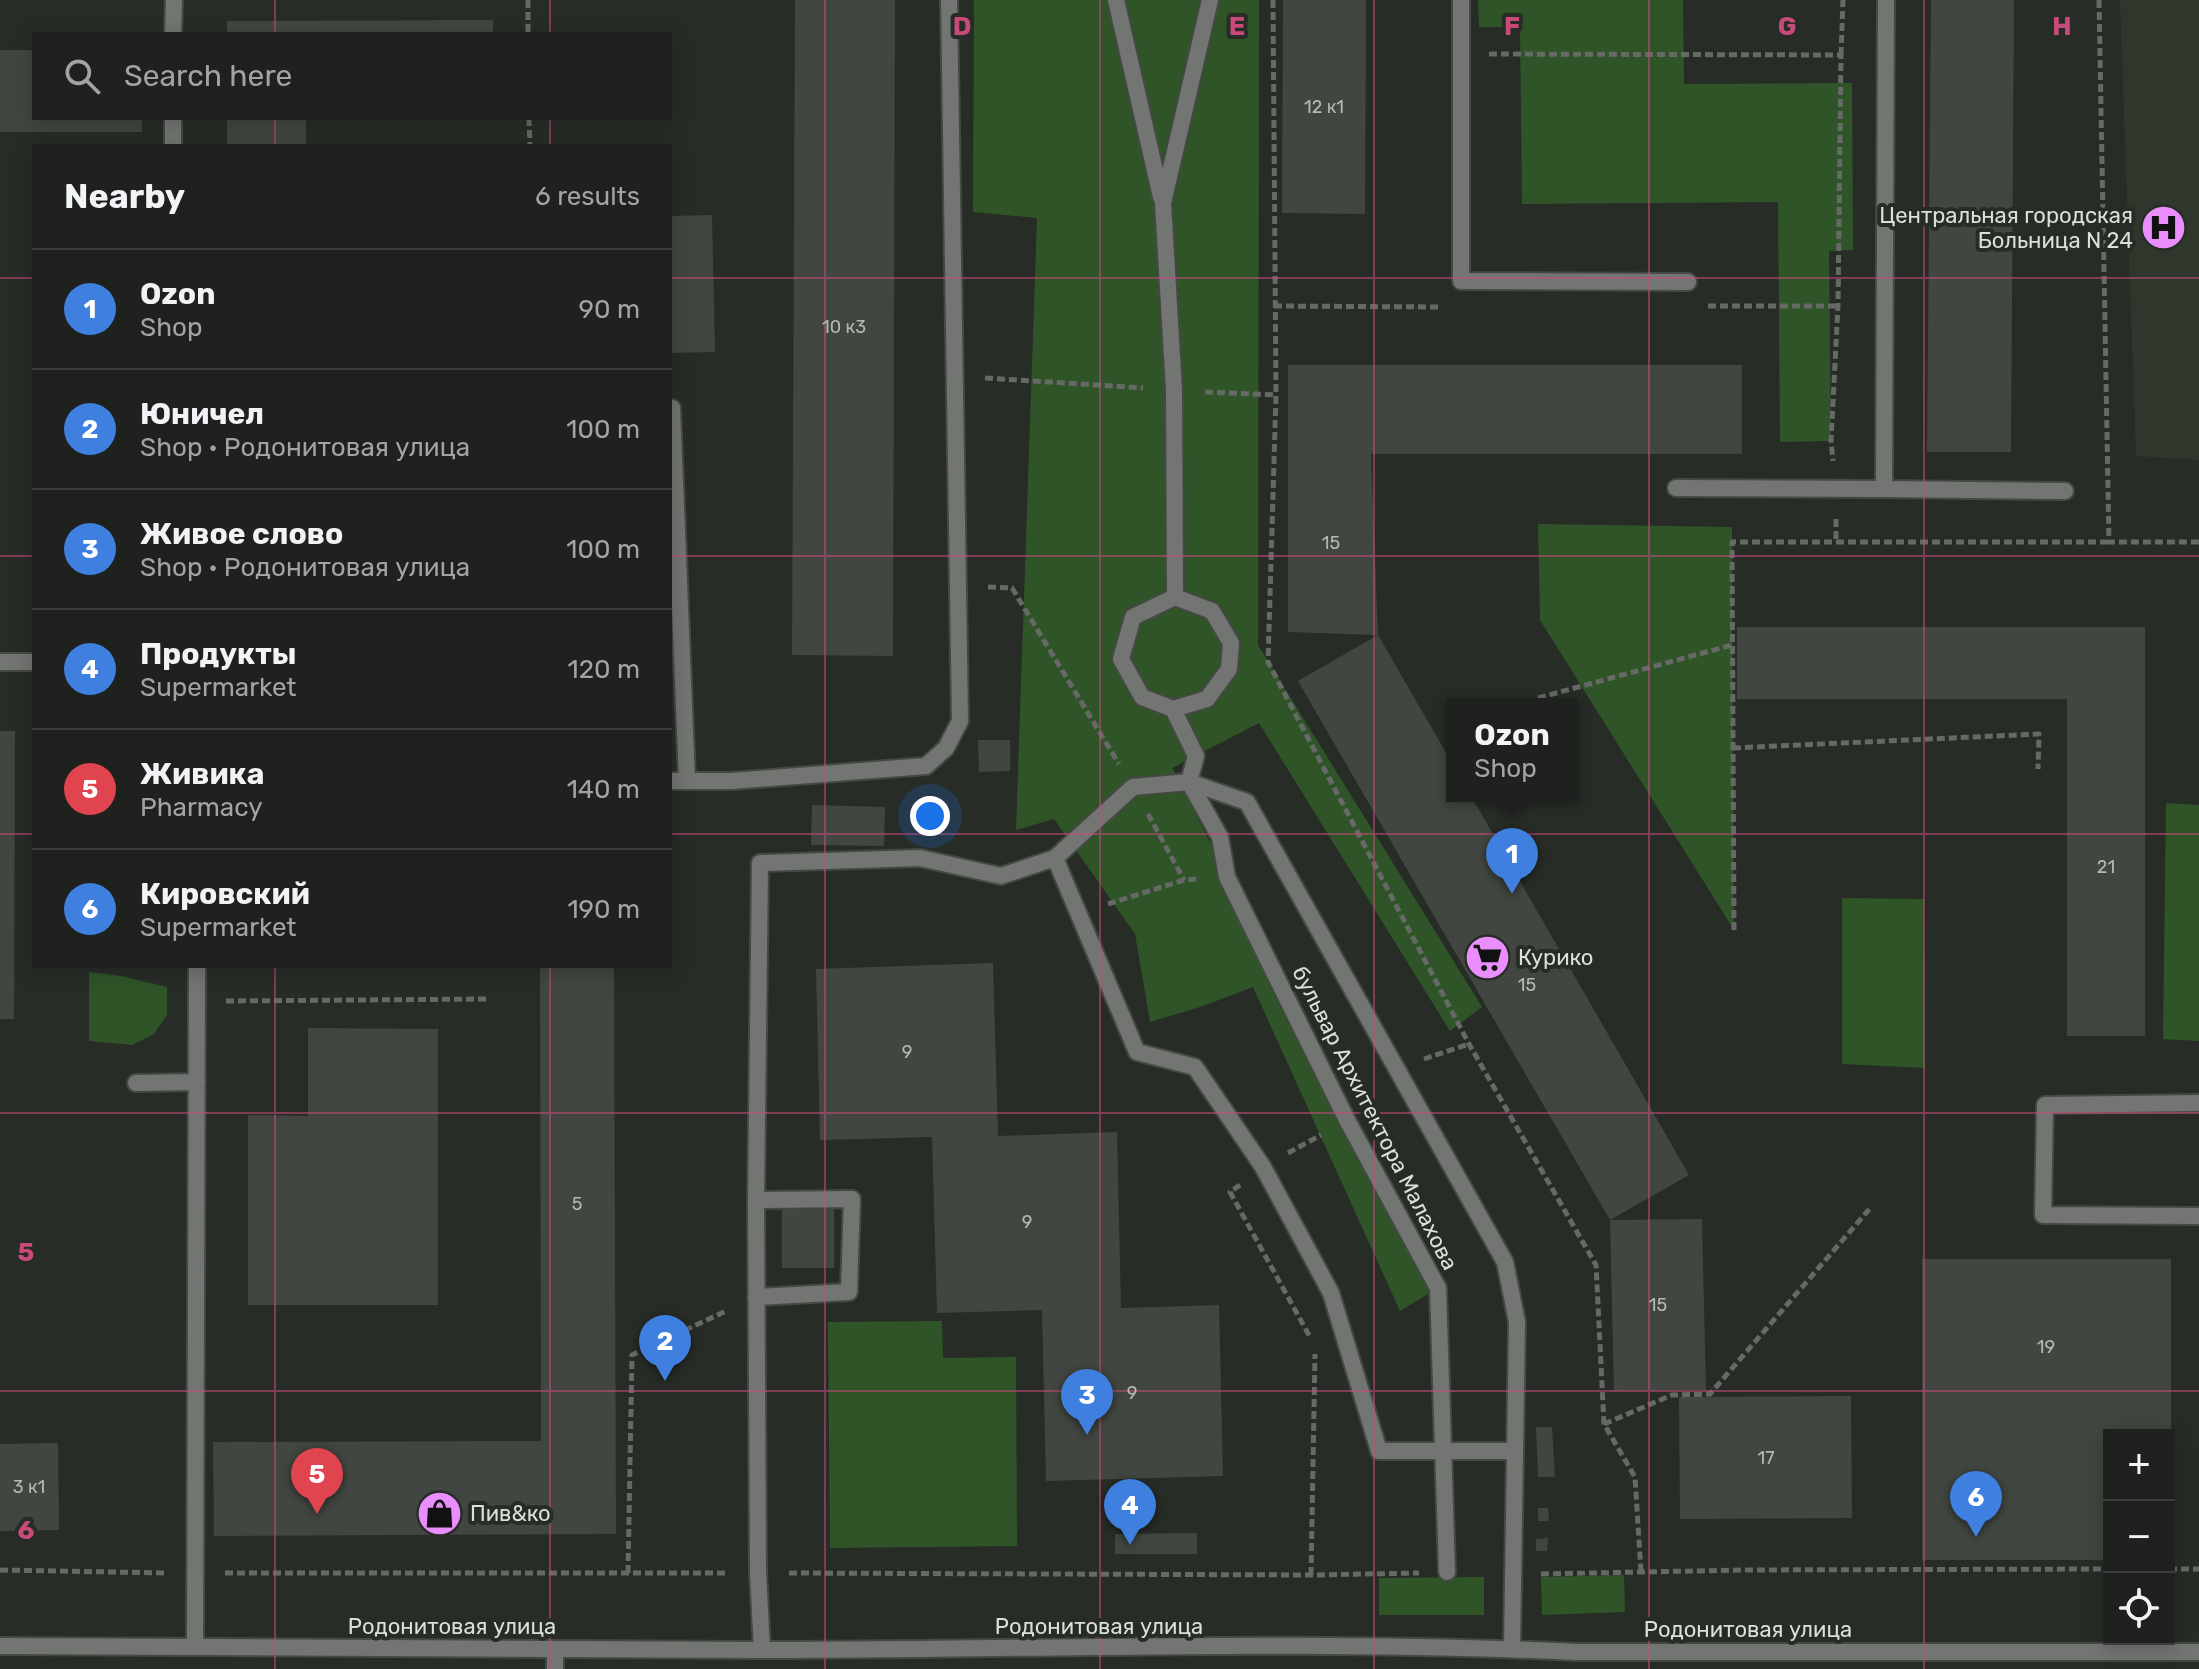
<!DOCTYPE html>
<meta charset="utf-8">
<style>
:root{--surface:#1e211d;--page:#2b2e2a;--text:#f1f3f6;--muted:#a1a3a4;--line:#3c3e3b;--accent:#2563eb}
body{margin:0;font-family:Rubik,sans-serif;background:var(--page);color:var(--text)}
.controls{position:absolute;right:24px;bottom:24px;display:grid;overflow:hidden;border-radius:0px;box-shadow:0 4px 20px #0003}
.controls button{width:72px;height:72px;display:grid;place-items:center;padding:0;border:0;border-bottom:2px solid var(--line);background:var(--surface);color:var(--text);font:40px sans-serif}
.you{position:absolute;left:930px;top:816px;width:28px;height:28px;margin:-20px;border:6px solid #fff;border-radius:50%;background:#1a73e8;box-shadow:0 0 0 12px #1a73e833}
.badge{display:grid;place-items:center;width:52px;height:52px;border-radius:50%;background:var(--accent);color:#fff;font-size:26px;font-weight:700}
.pin{position:absolute;translate:-50% -66px;filter:drop-shadow(0 2px 4px #0008)}
.pin::after{content:'';position:absolute;top:42px;width:28px;height:24px;background:inherit;clip-path:polygon(0 0,100% 0,50% 100%)}
.popup{position:absolute;left:1446px;top:698px;width:132px;height:104px;box-sizing:border-box;display:grid;place-content:center;border-radius:0px;background:var(--surface);filter:drop-shadow(0 2px 6px #0005);font-size:26px;white-space:nowrap;color:var(--muted)}
.popup b{font-size:30px;color:var(--text)}
.popup::after{content:'';position:absolute;left:50%;top:100%;margin-left:-16px;border:16px solid transparent;border-top-color:var(--surface)}
.list{margin:0;padding:0;list-style:none}
h2{display:flex;justify-content:space-between;align-items:center;height:104px;margin:0;padding:0 32px;font-size:34px}
h2 small{font-size:26px;font-weight:400;color:var(--muted)}
.list li{display:grid;grid-template-columns:52px 1fr auto;gap:24px;align-items:center;box-sizing:border-box;height:120px;padding:0 32px;border-top:2px solid var(--line)}
.list b{display:block;font-size:30px;white-space:nowrap}
.list p{margin:0;font-size:26px;white-space:nowrap;color:var(--muted)}
.list em{font-size:26px;font-style:normal;color:var(--muted)}
.icon{flex:none;width:44px;height:44px;fill:none;stroke:currentColor;stroke-width:2;stroke-linecap:round;stroke-linejoin:round}
.map{position:relative;flex:none;width:2199px;height:1669px;overflow:hidden}
.search{position:absolute;background:var(--surface);box-shadow:0 4px 20px #0003;left:32px;top:32px;width:640px;height:88px;display:flex;align-items:center;gap:20px;box-sizing:border-box;padding:0 28px;border-radius:0px;color:var(--muted);font-size:30px}
.panel{position:absolute;background:var(--surface);box-shadow:0 4px 20px #0003;left:32px;top:144px;width:640px;height:824px;border-radius:0px}
.map>svg:first-child{display:block}
.built{fill:#2f372d}
.green{fill:#2f5428}
.building{fill:#414640}
.lines{fill:none;stroke-linecap:round;stroke-linejoin:round}
.service-casing{stroke:#454944;stroke-width:20}
.pedestrian-casing{stroke:#454944;stroke-width:20}
.tertiary-casing{stroke:#454944;stroke-width:20}
.path{stroke:#666965;stroke-width:5;stroke-dasharray:8 4;stroke-linecap:butt}
.service{stroke:#737572;stroke-width:16}
.pedestrian{stroke:#737572;stroke-width:16}
.tertiary{stroke:#737572;stroke-width:16}
.grid{fill:none;stroke:#c84a7b;stroke-width:2;stroke-opacity:0.55}
.labels{text-anchor:middle;dominant-baseline:central;stroke-width:8;stroke-linejoin:round;paint-order:stroke}
.number-label{font-size:18px;fill:#b5b9b4}
.poi-label{font-size:22px;fill:#dcdfdb;stroke:#282c27;text-anchor:start}
.street-label{font-size:22px;fill:#dcdfdb;stroke:#282c27}
.grid-label{font-size:26px;text-anchor:middle;font-weight:bold;fill:#c84a7b;stroke:#282c27;stroke-width:8;stroke-linejoin:round;paint-order:stroke}
</style>
<div class="map">
<svg width="2199" height="1669" viewBox="0 0 2199 1669">
<rect width="100%" height="100%" fill="#282c27"/>
<path class="built" d="M2120 0H2199V460L2136 456Z"/>
<path class="green" d="M974 0H1259L1258 645 1482 1007 1450 1031 1259 723 1172 768 1438 1288 1400 1311 1253 987 1203 1006 1150 1022 1135 934 1054 819 1016 830 1037 218 973 212Z
M1478 0H1683L1684 84 1852 83 1853 250 1829 251 1831 441 1780 442 1778 202 1522 204 1520 27H1479Z
M1538 524 1732 527 1734 930 1540 620Z
M2166 803 2199 805V1041L2163 1039Z
M1842 898 1924 899 1925 1068 1842 1064Z
M89 972 121 976 167 987V1015L154 1034 132 1045 89 1041Z
M942 1321 943 1358 1016 1357 1017 1546 830 1548 828 1322Z
M1624 1575 1625 1612 1542 1615 1541 1577Z
M1484 1577V1615H1379V1578Z"/>
<path class="building" d="M795 0H895L893 656 792 655Z
M1283 0H1366L1365 214 1282 213Z
M1931 0H2014L2011 452H1927Z
M493 20V34H227V21Z
M0 50H34V118H142V132H0Z
M227 118H306V146H227Z
M712 215 715 352 670 353V216Z
M1288 365H1742V454H1371L1378 635 1288 632Z
M1737 627H2145V1036H2067V699H1737Z
M1378 635 1452 763V796H1471L1689 1175 1610 1220 1702 1219 1706 1390 1614 1391 1610 1220 1298 681Z
M0 731H15L14 1019H0Z
M978 740H1010V771L979 772Z
M812 805 885 807 884 846 811 845Z
M993 963 998 1136 1117 1132 1121 1308 1219 1305 1223 1476 1046 1481 1042 1310 937 1313 932 1137 820 1140 816 969Z
M540 966H614L616 1534 214 1536 213 1442 541 1441Z
M308 1028 438 1029V1305H248V1115L308 1116Z
M782 1208H834V1268H782Z
M1922 1259H2171V1435H2109V1560H1922Z
M1851 1396 1852 1518 1680 1519 1679 1397Z
M1536 1427H1552L1555 1477H1538Z
M58 1443 59 1530 0 1531V1444Z
M1538 1508H1548L1549 1521H1538Z
M1197 1533V1554H1115V1534Z
M1548 1538 1547 1551H1536V1539Z"/>
<g class="lines">
<defs>
<path id="service" d="M1461 0V281L1688 282
M173 34 174 0
M173 146V118
M672 408 687 781
M1676 488 1884 489 1886 0
M1884 489 2065 491
M0 662H34
M670 781H732L926 766 946 748 960 721 949 0
M1055 858 1137 1052 1195 1067 1263 1167 1331 1293 1379 1451H1515
M136 1083 197 1082
M2199 1103 2045 1105 2043 1215 2199 1216
M756 1200 852 1199 849 1292 756 1297
M195 1646 197 966
M555 1649V1669
M762 1650 758 1572 756 1200 760 863 920 858 1001 876 1055 858 1133 787 1189 782 1247 802 1505 1262 1517 1322 1512 1649"/>
<path id="pedestrian" d="M1116 0 1161 197
M1175 597 1174 390 1163 203 1210 0
M1175 597 1212 611 1231 643 1229 669 1207 699 1173 709 1142 697 1121 659 1133 617Z
M1173 709 1196 756 1189 782 1220 837 1227 877 1347 1120 1438 1288 1447 1572"/>
<path id="tertiary" d="M0 1646C254 1646 507 1650 760 1650 1032 1650 1305 1639 1576 1652H2199"/>
</defs>
<use href="#service" class="service-casing"/>
<use href="#pedestrian" class="pedestrian-casing"/>
<use href="#tertiary" class="tertiary-casing"/>
<path class="path" d="M528 0V34
M1273 0 1276 395 1268 662 1469 1044 1596 1265 1604 1424 1635 1477 1641 1572
M2099 0 2109 542H2199
M1489 54 1841 55 1838 306 1831 441 1833 461
M1841 55 1843 0
M529 118 530 146
M1274 306 1439 307
M1708 306H1838
M985 378 1143 388
M1205 392 1276 395
M1836 519V542
M988 587 1012 588 1119 764
M1538 698 1732 645
M1733 748 2039 734 2038 769
M1148 814 1184 880
M1108 904 1184 880 1198 879
M1734 930 1732 542H2109
M226 1001 490 999
M1424 1059 1469 1044
M1288 1153 1321 1135
M1240 1185 1230 1192 1310 1337
M1604 1424 1672 1395 1710 1394 1872 1206
M2169 1569H2199
M0 1570 167 1573
M225 1573H727
M628 1573 632 1355 726 1311
M789 1573 1311 1575 1419 1573
M1541 1574 1742 1570 2109 1569
M1311 1575 1315 1354"/>
<use href="#service" class="service"/>
<use href="#pedestrian" class="pedestrian"/>
<use href="#tertiary" class="tertiary"/>
</g>
<path class="grid" d="M275 0V34M550 0V34M825 0V1669M1100 0V1669M1374 0V1669M1649 0V1669M1924 0V1669M275 118V146M550 118V146M0 278H34M670 278H2199M0 556H34M670 556H2199M0 834H34M670 834H2199M275 966V1669M550 966V1669M0 1113H2199M0 1391H2199"/>
<defs>
<symbol id="hospital-disc" viewBox="-11 -11 22 22"><circle r="9.5" fill="#ea8dfd" stroke="#282c27"/><path d="M-5-5h3v3.5h4V-5h3V5h-3V1.5h-4V5h-3Z" fill="#111"/></symbol>
<symbol id="supermarket-disc" viewBox="-11 -11 22 22"><circle r="9.5" fill="#ea8dfd" stroke="#282c27"/><path d="M-6-5.5h2.5l.6 2H6L4.5 2H-2.5L-4.4-4H-6ZM-1.5 3.2a1.3 1.3 0 1 0 .1 0ZM3 3.2a1.3 1.3 0 1 0 .1 0Z" fill="#111"/></symbol>
<symbol id="shop-disc" viewBox="-11 -11 22 22"><circle r="9.5" fill="#ea8dfd" stroke="#282c27"/><path d="M-5-2.5h2.3a2.7 3.5 0 0 1 5.4 0H5L5.5 6h-11ZM-1.5-2.5h3a1.5 2.3 0 0 0-3 0Z" fill="#111"/></symbol>
</defs>
<g fill-rule="evenodd">
<use href="#hospital-disc" x="2138" y="202" width="51" height="51"/>
<use href="#supermarket-disc" x="1462" y="932" width="51" height="51"/>
<use href="#shop-disc" x="414" y="1488" width="51" height="51"/>
</g>
<g class="labels">
<g class="number-label">
<text x="1324" y="107">12 к1</text>
<text x="844" y="327">10 к3</text>
<text x="1331" y="543">15</text>
<text x="2106" y="867">21</text>
<text x="1527" y="985">15</text>
<text x="907" y="1052">9</text>
<text x="577" y="1204">5</text>
<text x="1027" y="1222">9</text>
<text x="1658" y="1305">15</text>
<text x="2046" y="1347">19</text>
<text x="1132" y="1393">9</text>
<text x="1766" y="1458">17</text>
<text x="29" y="1487">3 к1</text>
</g>
<g class="poi-label">
<text x="2133" y="215" text-anchor="end">Центральная городская<tspan x="2133" dy="25">Больница N 24</tspan></text>
<text x="1518" y="957">Курико</text>
<text x="470" y="1513">Пив&amp;ко</text>
</g>
<g class="street-label">
<text transform="translate(1375 1118) rotate(63)">бульвар Архитектора Малахова</text>
<text x="452" y="1626">Родонитовая улица</text>
<text x="1099" y="1626">Родонитовая улица</text>
<text x="1748" y="1629">Родонитовая улица</text>
</g>
</g>
<g class="grid-label">
<text x="962" y="35">D</text>
<text x="1237" y="35">E</text>
<text x="1512" y="35">F</text>
<text x="1787" y="35">G</text>
<text x="2062" y="35">H</text>
<text x="26" y="1261">5</text>
<text x="26" y="1539">6</text>
</g>
</svg>
<div class="controls">
<button>+</button>
<button>−</button>
<button><svg class="icon" aria-label="locate" viewBox="0 0 24 24"><circle cx="12" cy="12" r="6"/><path d="M12 2v4M12 18v4M2 12h4M18 12h4"/></svg></button>
</div>
<div class="you"></div>
<div class="pin badge" style="left:1512px;top:894px;background:#3f7fe0">1</div>
<div class="popup"><b>Ozon</b>Shop</div>
<div class="pin badge" style="left:665px;top:1381px;background:#3f7fe0">2</div>
<div class="pin badge" style="left:1087px;top:1435px;background:#3f7fe0">3</div>
<div class="pin badge" style="left:1130px;top:1545px;background:#3f7fe0">4</div>
<div class="pin badge" style="left:317px;top:1514px;background:#e0444e">5</div>
<div class="pin badge" style="left:1976px;top:1537px;background:#3f7fe0">6</div>
<div class="search"><svg class="icon" aria-label="search" viewBox="0 0 24 24"><circle cx="10" cy="10" r="6"/><path d="M15 15l6 6"/></svg>Search here</div>
<section class="panel">
<h2>Nearby<small>6 results</small></h2>
<ul class="list">
<li><span class="badge" style="background:#3f7fe0">1</span><div><b>Ozon</b><p>Shop</p></div><em>90 m</em></li>
<li><span class="badge" style="background:#3f7fe0">2</span><div><b>Юничел</b><p>Shop · Родонитовая улица</p></div><em>100 m</em></li>
<li><span class="badge" style="background:#3f7fe0">3</span><div><b>Живое слово</b><p>Shop · Родонитовая улица</p></div><em>100 m</em></li>
<li><span class="badge" style="background:#3f7fe0">4</span><div><b>Продукты</b><p>Supermarket</p></div><em>120 m</em></li>
<li><span class="badge" style="background:#e0444e">5</span><div><b>Живика</b><p>Pharmacy</p></div><em>140 m</em></li>
<li><span class="badge" style="background:#3f7fe0">6</span><div><b>Кировский</b><p>Supermarket</p></div><em>190 m</em></li>
</ul>
</section>
</div>
